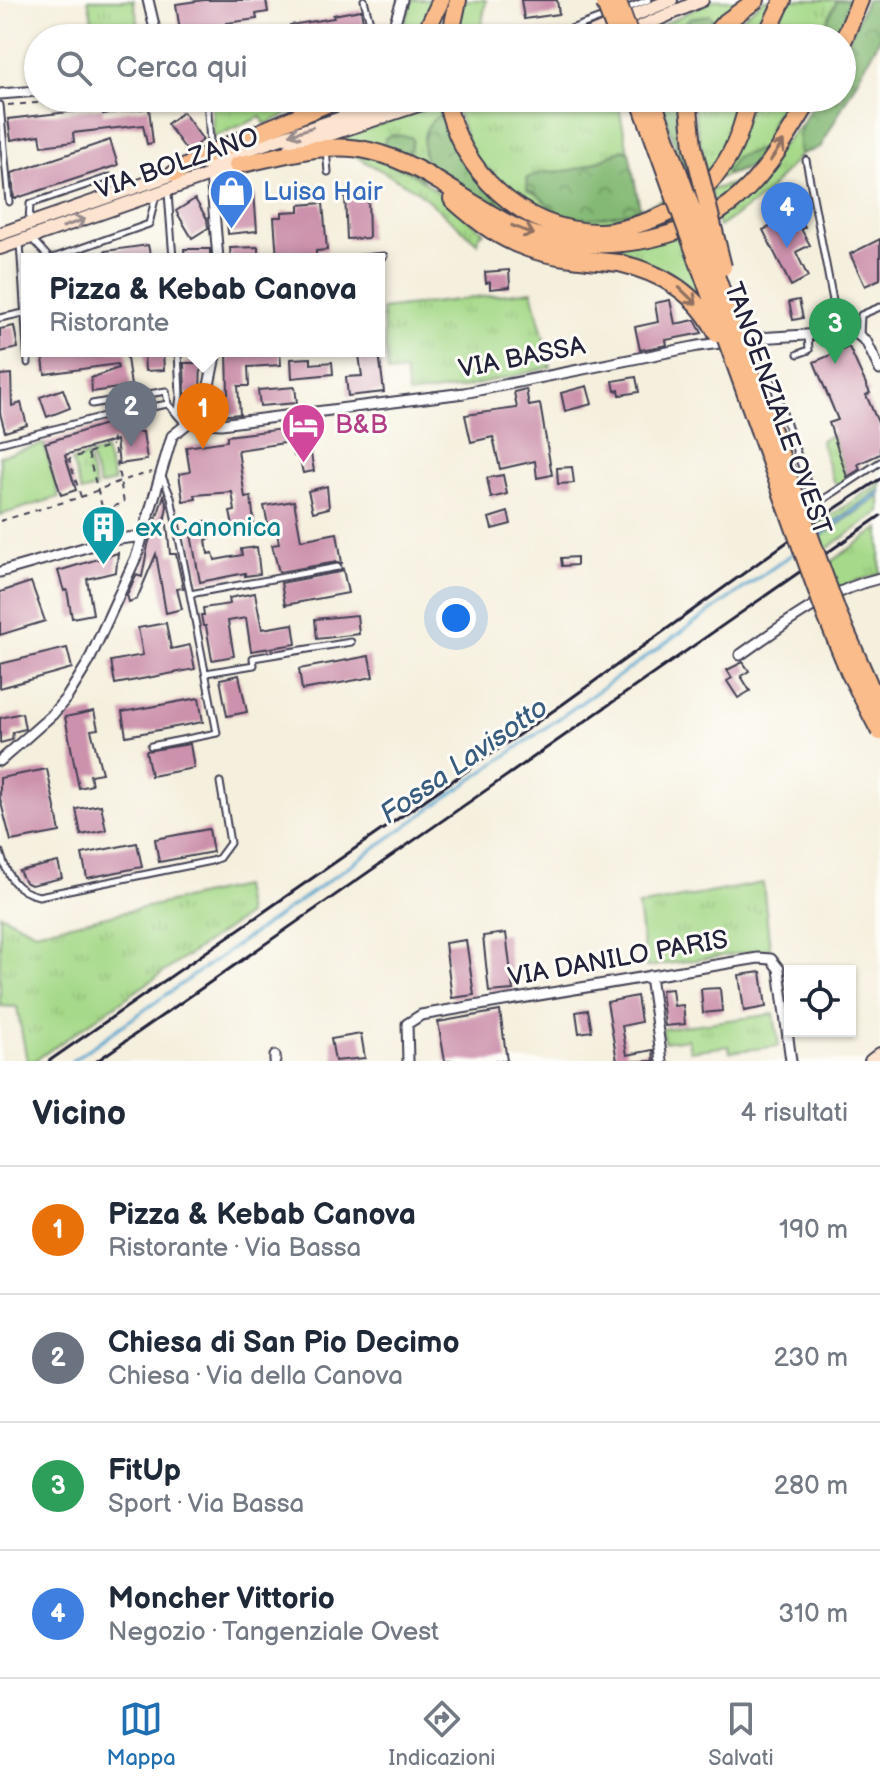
<!DOCTYPE html>
<html lang="it">
<meta charset="utf-8">
<style>
:root{--surface:#fff;--page:#f6f6f7;--text:#1f2937;--muted:#747a83;--line:#e0e1e3;--accent:#1f6fb2}
body{margin:0;font-family:"Balsamiq Sans",sans-serif;background:var(--page);color:var(--text)}
.controls{position:absolute;right:24px;bottom:24px;display:grid;overflow:hidden;border-radius:0px;box-shadow:0 2px 6px #0004}
.controls button{width:72px;height:72px;display:grid;place-items:center;padding:0;border:0;border-bottom:2px solid var(--line);background:var(--surface);color:var(--text);font:40px sans-serif}
.you{position:absolute;left:456px;top:618px;width:28px;height:28px;margin:-20px;border:6px solid #fff;border-radius:50%;background:#1a73e8;box-shadow:0 0 0 12px #1a73e833}
.badge{display:grid;place-items:center;width:52px;height:52px;border-radius:50%;background:var(--accent);color:#fff;font-size:26px;font-weight:700}
.pin{position:absolute;translate:-50% -66px;filter:drop-shadow(0 2px 4px #0008)}
.pin::after{content:'';position:absolute;top:42px;width:28px;height:24px;background:inherit;clip-path:polygon(0 0,100% 0,50% 100%)}
.popup{position:absolute;left:21px;top:253px;width:364px;height:104px;box-sizing:border-box;display:grid;place-content:center;border-radius:0px;background:var(--surface);filter:drop-shadow(0 2px 6px #0005);font-size:26px;white-space:nowrap;color:var(--muted)}
.popup b{font-size:30px;color:var(--text)}
.popup::after{content:'';position:absolute;left:50%;top:100%;margin-left:-16px;border:16px solid transparent;border-top-color:var(--surface)}
.list{margin:0;padding:0;list-style:none}
h2{display:flex;justify-content:space-between;align-items:center;height:104px;margin:0;padding:0 32px;font-size:34px}
h2 small{font-size:26px;font-weight:400;color:var(--muted)}
.list li{display:grid;grid-template-columns:52px 1fr auto;gap:24px;align-items:center;box-sizing:border-box;height:128px;padding:0 32px;border-top:2px solid var(--line)}
.list b{display:block;font-size:30px;white-space:nowrap}
.list p{margin:0;font-size:26px;white-space:nowrap;color:var(--muted)}
.list em{font-size:26px;font-style:normal;color:var(--muted)}
.icon{flex:none;width:44px;height:44px;fill:none;stroke:currentColor;stroke-width:2;stroke-linecap:round;stroke-linejoin:round}
.map{position:relative;flex:none;width:880px;height:1061px;overflow:hidden}
.search{position:absolute;background:var(--surface);box-shadow:0 2px 6px #0004;left:24px;right:24px;top:24px;height:88px;display:flex;align-items:center;gap:20px;box-sizing:border-box;padding:0 28px;border-radius:44px;color:var(--muted);font-size:30px}
.sheet{height:616px;background:var(--surface)}
nav{display:flex;justify-content:space-around;align-items:center;box-sizing:border-box;height:112px;border-top:2px solid var(--line);background:var(--surface);font-size:22px;color:var(--muted)}
nav a{display:grid;justify-items:center;gap:4px}
nav .on{color:var(--accent)}
.map>svg:first-child{display:block}
.grass{fill:url(#grass-tufts);stroke:#647e62;stroke-width:2}
.forest{fill:url(#forest-crowns);stroke:#536e58;stroke-width:2}
.pitch{fill:#a6d989;stroke:#647e62;stroke-width:2}
.water{fill:url(#water-rules);stroke:#3a6384;stroke-width:2}
.lines{fill:none;stroke-linecap:round;stroke-linejoin:round}
.stream{stroke:#52a4cd;stroke-width:3}
.building{fill:#cc91ac}
.lane-casing{stroke:#424153;stroke-width:9}
.street-casing{stroke:#424153;stroke-width:13}
.secondary-casing{stroke:#424153;stroke-width:16}
.highway-casing{stroke:#424153;stroke-width:20}
.path{stroke:#424153;stroke-width:2;stroke-dasharray:6 6;stroke-linecap:butt}
.lane{stroke:#fff;stroke-width:5}
.street{stroke:#fff;stroke-width:9}
.secondary{stroke:#fde4d0;stroke-width:12}
.highway{stroke:#f9bc8a;stroke-width:16}
.rail{stroke:#22223b;stroke-width:3}
.highway-bridge-casing{stroke:#424153;stroke-width:20;stroke-linecap:butt}
.highway-bridge{stroke:#f9bc8a;stroke-width:16}
.oneway{stroke:#9a8d8d}
.oneway2{stroke:#8e6f62}
.labels{text-anchor:middle;dominant-baseline:central;stroke-width:6;stroke-linejoin:round;paint-order:stroke}
.street-label{font-size:26px;fill:#22223b;stroke:#fdfcf7}
.shop-label{font-size:26px;fill:#366cbe;stroke:#fdfcf7;text-anchor:start}
.hotel-label{font-size:26px;fill:#b23c85;stroke:#fdfcf7;text-anchor:start}
.culture-label{font-size:26px;fill:#0d838f;stroke:#fdfcf7;text-anchor:start}
.water-label{font-size:28px;font-style:italic;fill:#385c7d;stroke:#fdfcf7}
</style>
<div class="map">
<svg width="880" height="1061" viewBox="0 0 880 1061">
<defs>
<pattern id="grass-tufts" width="24" height="20" patternUnits="userSpaceOnUse" patternTransform="scale(2)"><rect width="24" height="20" fill="#a6d989"/><path d="M3 7l-1-3M5 7V3M7 7l1-3M15 17l-1-3M17 17v-4M19 17l1-3" fill="none" stroke="#8fba77"/></pattern>
<pattern id="forest-crowns" width="20" height="18" patternUnits="userSpaceOnUse" patternTransform="scale(2)"><rect width="20" height="18" fill="#84b975"/><path d="M2 6a3 3 0 1 1 6 0M12 15a3 3 0 1 1 6 0" fill="none" stroke="#6c9661"/></pattern>
<pattern id="water-rules" width="6" height="5" patternUnits="userSpaceOnUse" patternTransform="scale(2)"><rect width="6" height="5" fill="#52a4cd"/><path d="M0 2.5h6" fill="none" stroke="#4485a8"/></pattern>
</defs>
<rect width="100%" height="100%" fill="#fdfcf7"/>
<filter id="ink" filterUnits="userSpaceOnUse"><feTurbulence type="fractalNoise" baseFrequency=".0125" numOctaves="2"/><feDisplacementMap in="SourceGraphic" scale="16" xChannelSelector="R" yChannelSelector="G"/><feConvolveMatrix kernelMatrix="1 2 1 2 8 2 1 2 1" color-interpolation-filters="sRGB"/></filter>
<filter id="wash" filterUnits="userSpaceOnUse"><feTurbulence type="fractalNoise" baseFrequency=".006" numOctaves="4" result="noise"/><feDisplacementMap in="SourceGraphic" scale="32" xChannelSelector="R" yChannelSelector="G"/><feGaussianBlur stdDeviation="1.8" result="paint"/><feColorMatrix in="noise" values="0 0 0 0 0 0 0 0 0 0 0 0 0 0 0 0 0 1.4 0 .05"/><feComposite in="paint" operator="in"/></filter>
<g filter="url(#wash)">
<rect width="100%" height="100%" fill="#f5efdd"/>
<path class="grass" d="M88 0H133L142 38H96Z
M413 0H434L415 37 402 31Z
M464 0H486L480 36 456 38Z
M713 0H749L704 38H636Z
M764 0H775L758 38H717Z
M788 0H855L839 38H770Z
M224 98H325L265 124 261 117 213 137 212 99Z
M354 98H382L269 134Z
M460 98H617L640 209 667 197 670 205 632 220 600 224 577 223 542 214 520 203 473 157 453 100Z
M659 98H683L697 186Z
M692 98H743L725 149 706 176Z
M754 98H803C773 145 772 162 716 179Z
M441 104 455 146 553 229 675 218 669 227 650 232 592 240 532 227 337 139Z
M800 126 799 147 801 154 764 196 719 227 716 217Z
M355 153C373 159 393 164 409 172 437 187 459 214 484 232L479 235 478 243 416 190 355 156Z
M746 180 714 206 710 190Z
M681 234 705 305C671 255 608 256 554 249Z
M532 291 551 367 463 388 408 395 405 371 388 373 382 309Z
M833 435 848 479 839 486 833 481 821 443 822 439Z
M105 450 114 482 100 486 90 455Z
M87 456 96 488 81 492 72 461Z
M880 483V512L822 552 813 528Z
M880 528V574L849 583 835 592 826 565Z
M763 883 770 949 646 967 638 906Z
M242 886 247 915 34 1061H27L17 1007 0 1006V914L35 932Z
M774 1014 779 1046 730 1052 729 1046 690 1051 688 1039 664 1042 662 1029Z"/>
<path class="forest" d="M837 0H853L839 38H819Z
M866 0H880V38L820 148 801 154C793 133 806 116 817 98H842V56Z
M710 15 713 19 699 38 636 36 674 32 691 18Z
M658 98H677L679 138 697 186 691 190Z
M785 98H803C793 114 787 132 767 137L771 122Z
M442 115 498 200 501 207 498 212 427 167C421 148 420 123 442 115Z
M392 135 411 137 413 140 408 155 390 150 384 144 385 138Z
M764 148 769 152 753 166 728 175 726 173 735 157Z
M623 149 629 152 640 209C621 215 576 224 558 213 546 206 542 194 527 190V178C543 169 565 174 583 167 597 162 610 156 623 149Z"/>
<path class="pitch" d="M44 444 59 497 0 515V456Z"/>
<path class="water" d="M880 490V496L817 539 816 534Z"/>
<g class="lines">
<path class="stream" d="M72 1061 798 550"/>
</g>
<g id="blocks">
<path class="building" d="M204 0H266L268 12 256 14 257 19 226 23 228 38H181L176 4Z
M521 0H557L559 14 524 19Z
M361 10 364 27 360 28 362 38H292L290 25 334 18 333 15Z
M103 108V114L149 108 153 143 147 144 143 125 73 133 74 142 42 146 40 135 11 140 8 119Z
M183 112 203 140 187 151 167 124Z
M110 140 118 165 14 199 12 173Z
M246 192H254L257 231 228 234 226 193Z
M368 194 369 238 347 239 345 195Z
M195 199 207 219 208 228 192 238 176 211Z
M323 203 327 250 316 251V259H277L274 217H282V212L299 211V205Z
M798 212 805 227 801 229 810 245 796 252 808 277 791 286 763 230Z
M880 239V279L865 286 850 254Z
M148 245 151 259H107L105 251Z
M258 247V259H231L230 248Z
M184 249H210V259H185Z
M509 270 510 287 490 289V282L486 283 485 272Z
M670 300 675 324 695 320 702 333 666 340 667 345 640 350 635 327 658 322 655 303Z
M799 300 803 318 793 320 789 302Z
M14 326 18 348 0 352V329Z
M849 347 870 393 866 395 880 427V454L858 464 860 469 847 477 829 423 838 420 814 362Z
M42 351H126L131 386 92 392 91 378 118 368 117 364 45 374Z
M227 351H248V354L280 351 281 365 248 367 249 386H238L240 414 217 416 216 395 228 394Z
M163 352 164 370 145 371 144 353Z
M379 353 384 392 348 396 346 377 362 376 359 355Z
M311 358V364L332 362 333 374 292 378 291 359Z
M184 363H201L200 393 185 394Z
M11 374 12 406 21 403 27 425 5 432 0 413V375Z
M636 377 639 392 620 395 619 390 615 391 613 381Z
M587 386 592 404 565 411 561 393Z
M295 387 297 403 260 406 258 390Z
M63 389 70 408 47 417 40 397Z
M526 389 529 406 540 404 552 475 537 478 535 461 500 469 493 437 471 442 465 415 517 408 514 392Z
M135 416 137 432H143L147 460 119 464 116 440 65 455 76 490 61 495 45 443 112 422 111 420Z
M315 425 317 442 309 443 314 471 303 473 299 455 294 456 291 442 238 450 245 498 251 497 255 531 235 535 230 512 235 511 232 492 195 495 196 499 183 501 179 474 190 472 186 447 227 441V436Z
M572 467 574 483 558 484 557 468Z
M503 475 507 494 491 498 487 478Z
M327 486 329 508 313 512 308 491Z
M164 495 167 506 164 523 167 525 170 554H176L183 588 177 589 182 609 166 613 156 554 137 599 129 602 127 595 136 575 142 577 148 545Z
M294 501 301 540 337 533 342 563 337 562 279 572 272 545 279 544 276 527 269 529 264 506Z
M508 512 511 524 492 529 489 518Z
M206 521 210 539 206 540 208 554 213 553 215 560 242 555 241 549 257 547 260 574 245 576V573L200 582 189 524Z
M118 553 116 572 87 579 93 614 72 618 67 590 64 591 58 571Z
M577 557V565L562 566 561 558Z
M343 569 348 593 285 605 281 583 339 572Z
M31 582 45 621 0 635V592Z
M255 593 262 629 293 624 296 644 251 651 246 618 228 621 234 656 212 660 206 626H203L201 615H204L203 608 230 604 229 598Z
M357 615 359 634 317 639 315 619Z
M166 623 171 649 190 645 195 669 115 684 111 661 143 655 138 628Z
M67 648 72 668 0 688V664Z
M369 656 373 677 302 690 299 669Z
M743 662 749 671 741 676 750 691 738 698 727 681 732 678 727 670Z
M239 675 247 712 227 716 220 679Z
M199 698 203 722 126 736 122 712Z
M94 711 98 729 91 730 102 773 90 775 92 785 79 788 65 717Z
M22 713 25 729 13 732 12 740 0 743V718Z
M190 744 194 768 151 776 146 751Z
M47 769 60 832 11 841 0 799V778Z
M101 805 106 830 81 835 76 809Z
M209 829 213 852 159 862 155 839Z
M137 843 142 867 87 878 82 854Z
M58 862 62 878 31 885 25 882 19 871Z
M506 933 513 990 489 992 483 936Z
M466 940 474 995 452 998 445 943Z
M761 972 766 1007 744 1011 739 975Z
M720 988 722 1011 703 1013 701 989Z
M672 989 674 1006 683 1005 685 1024 665 1026 661 990Z
M637 996 641 1022 622 1026 627 1055 653 1050 654 1061H617L607 1002Z
M588 1010 592 1031 579 1033 576 1012Z
M500 1011 507 1061H445L438 1022Z
M361 1034 365 1058 335 1061 331 1039Z"/>
</g>
</g>
<g filter="url(#ink)">
<use href="#blocks" fill-opacity="0" stroke="#424153" stroke-width="2"/>
<g class="lines">
<defs>
<path id="lane" d="M364 0 374 38
M623 10 648 0
M546 38 606 16
M207 98 210 143
M0 105 9 202
M326 149 328 172
M806 160 839 332
M168 193 173 259
M29 222 30 204 110 177
M32 239 50 259 149 224 156 195
M20 243 28 363
M351 259 384 256
M0 318 24 313
M860 335 861 315 880 307
M757 338 815 505 880 462
M798 354 809 350 808 335
M92 404 166 391 168 404
M178 412 180 396 178 351
M0 443 108 415 168 404 185 424
M190 594 338 567
M206 673 254 665 253 658 351 642
M151 746 217 733 171 497 162 476
M0 852C7 875 14 891 39 896L211 861 219 858 230 843 220 782"/>
<path id="street" d="M148 0 157 38
M390 38 402 0
M0 94 38 91
M211 174 218 259
M191 422 221 424 464 393 698 346 757 338 854 332 866 341 880 370
M0 572 111 540 144 536
M740 655C783 625 828 590 880 578
M0 761 52 715 67 697 88 663 137 555 172 436 197 416 206 400 216 351
M650 976 662 1061
M275 1056V1061
M408 1061 407 1024 421 1015 758 958 771 959 779 969 791 1061"/>
<path id="secondary" d="M622 35 702 0
M580 38 671 0
M291 147 440 98
M204 164 401 98
M0 234 182 171
M0 248 244 163
M871 1061 880 1054"/>
<path id="highway" d="M423 38 441 0
M450 38 458 0
M711 38 723 24 756 0
M765 38 783 0
M842 44 860 0
M446 98C459 170 522 232 598 232 616 232 634 226 651 220 679 210 706 191 723 166 737 146 744 121 749 98
M688 98 693 146
M237 165C279 157 327 140 370 151 423 163 466 203 515 227 576 258 675 246 730 204 765 177 788 135 811 98
M175 173 213 152 341 98
M452 199C511 253 542 256 619 263"/>
</defs>
<use href="#lane" class="lane-casing"/>
<use href="#street" class="street-casing"/>
<use href="#secondary" class="secondary-casing"/>
<use href="#highway" class="highway-casing"/>
<path class="path" d="M495 38 545 29
M8 105 107 98
M88 454 108 529
M81 497 69 459 112 445
M102 510 124 503 110 424
M0 521 81 497 120 481 152 472"/>
<use href="#lane" class="lane"/>
<use href="#street" class="street"/>
<use href="#secondary" class="secondary"/>
<use href="#highway" class="highway"/>
<path class="rail" d="M49 1061 563 704 812 524 880 479
M97 1061 880 516"/>
<defs>
<path id="highway-bridge" d="M617 0 631 38
M605 4 618 38
M639 98 826 616 849 672 880 732
M652 98 837 611 880 709
M693 146 723 267
M619 263C662 273 697 293 717 334"/>
</defs>
<use href="#highway-bridge" class="highway-bridge-casing"/>
<use href="#highway-bridge" class="highway-bridge"/>
</g>
<defs><path id="oneway-shaft" d="M-6 0H5M1.5-3L5.5 0L1.5 3" fill="none" stroke-width="1.6" stroke-linecap="round" stroke-linejoin="round" transform="scale(2)"/></defs>
<g class="oneway">
<use href="#oneway-shaft" transform="translate(301 131) rotate(162)"/>
<use href="#oneway-shaft" transform="translate(74 223) rotate(-19)"/>
</g>
<g class="oneway2">
<use href="#oneway-shaft" transform="translate(777 151) rotate(-56)"/>
<use href="#oneway-shaft" transform="translate(523 230) rotate(22)"/>
<use href="#oneway-shaft" transform="translate(688 296) rotate(44)"/>
</g>
</g>
<defs>
<symbol id="shop-pin" viewBox="-11 -11 22 30"><path d="M0 17L-7.5 6A9.5 9.5 0 1 1 7.5 6Z" fill="#3f7fe0" stroke="#fdfcf7"/><path d="M-5-2.5h2.3a2.7 3.5 0 0 1 5.4 0H5L5.5 6h-11ZM-1.5-2.5h3a1.5 2.3 0 0 0-3 0Z" fill="#fff"/></symbol>
<symbol id="hotel-pin" viewBox="-11 -11 22 30"><path d="M0 17L-7.5 6A9.5 9.5 0 1 1 7.5 6Z" fill="#d1479c" stroke="#fdfcf7"/><path d="M-6-4.5h1.5V1H6V5H4.5V3h-9V5H-6ZM-4 0a1.8 1.8 0 1 1 3.6 0ZM.5 0V-2.5h3Q6-2.5 6 0Z" fill="#fff"/></symbol>
<symbol id="building-pin" viewBox="-11 -11 22 30"><path d="M0 17L-7.5 6A9.5 9.5 0 1 1 7.5 6Z" fill="#0f9aa8" stroke="#fdfcf7"/><path d="M-4-6H4V6H1V3H-1V6H-4ZM-2.5-4.3h1.7v1.8h-1.7ZM.8-4.3h1.7v1.8H.8ZM-2.5-1h1.7V.8h-1.7ZM.8-1h1.7V.8H.8Z" fill="#fff"/></symbol>
</defs>
<g fill-rule="evenodd">
<use href="#shop-pin" x="206" y="166" width="51" height="69"/>
<use href="#hotel-pin" x="278" y="400" width="51" height="69"/>
<use href="#building-pin" x="78" y="502" width="51" height="69"/>
</g>
<g class="labels">
<g class="street-label">
<text transform="translate(177 164) rotate(-19)">VIA BOLZANO</text>
<text transform="translate(522 358) rotate(-11)">VIA BASSA</text>
<text transform="translate(777 409) rotate(70)">TANGENZIALE OVEST</text>
<text transform="translate(618 959) rotate(-10)">VIA DANILO PARIS</text>
</g>
<g class="shop-label">
<text x="263" y="192">Luisa Hair</text>
</g>
<g class="hotel-label">
<text x="335" y="425">B&amp;B</text>
</g>
<g class="culture-label">
<text x="135" y="528">ex Canonica</text>
</g>
<g class="water-label">
<text transform="translate(464 761) rotate(-35)">Fossa Lavisotto</text>
</g>
</g>
</svg>
<div class="controls">
<button><svg class="icon" aria-label="locate" viewBox="0 0 24 24"><circle cx="12" cy="12" r="6"/><path d="M12 2v4M12 18v4M2 12h4M18 12h4"/></svg></button>
</div>
<div class="you"></div>
<div class="pin badge" style="left:203px;top:449px;background:#e8710a">1</div>
<div class="popup"><b>Pizza &amp; Kebab Canova</b>Ristorante</div>
<div class="pin badge" style="left:131px;top:447px;background:#6b7280">2</div>
<div class="pin badge" style="left:835px;top:364px;background:#2e9e5b">3</div>
<div class="pin badge" style="left:787px;top:248px;background:#3f7fe0">4</div>
<div class="search"><svg class="icon" aria-label="search" viewBox="0 0 24 24"><circle cx="10" cy="10" r="6"/><path d="M15 15l6 6"/></svg>Cerca qui</div>
</div>
<section class="sheet">
<h2>Vicino<small>4 risultati</small></h2>
<ul class="list">
<li><span class="badge" style="background:#e8710a">1</span><div><b>Pizza &amp; Kebab Canova</b><p>Ristorante · Via Bassa</p></div><em>190 m</em></li>
<li><span class="badge" style="background:#6b7280">2</span><div><b>Chiesa di San Pio Decimo</b><p>Chiesa · Via della Canova</p></div><em>230 m</em></li>
<li><span class="badge" style="background:#2e9e5b">3</span><div><b>FitUp</b><p>Sport · Via Bassa</p></div><em>280 m</em></li>
<li><span class="badge" style="background:#3f7fe0">4</span><div><b>Moncher Vittorio</b><p>Negozio · Tangenziale Ovest</p></div><em>310 m</em></li>
</ul>
</section>
<nav>
<a class="on"><svg class="icon" aria-label="map" viewBox="0 0 24 24"><path d="M3 6l6-2 6 2 6-2v14l-6 2-6-2-6 2zM9 4v14M15 6v14"/></svg>Mappa</a>
<a><svg class="icon" aria-label="directions" viewBox="0 0 24 24"><path d="M12 3l9 9-9 9-9-9zM9 14v-3h6M13 9l2 2-2 2"/></svg>Indicazioni</a>
<a><svg class="icon" aria-label="saved" viewBox="0 0 24 24"><path d="M7 4h10v16l-5-4-5 4z"/></svg>Salvati</a>
</nav>
